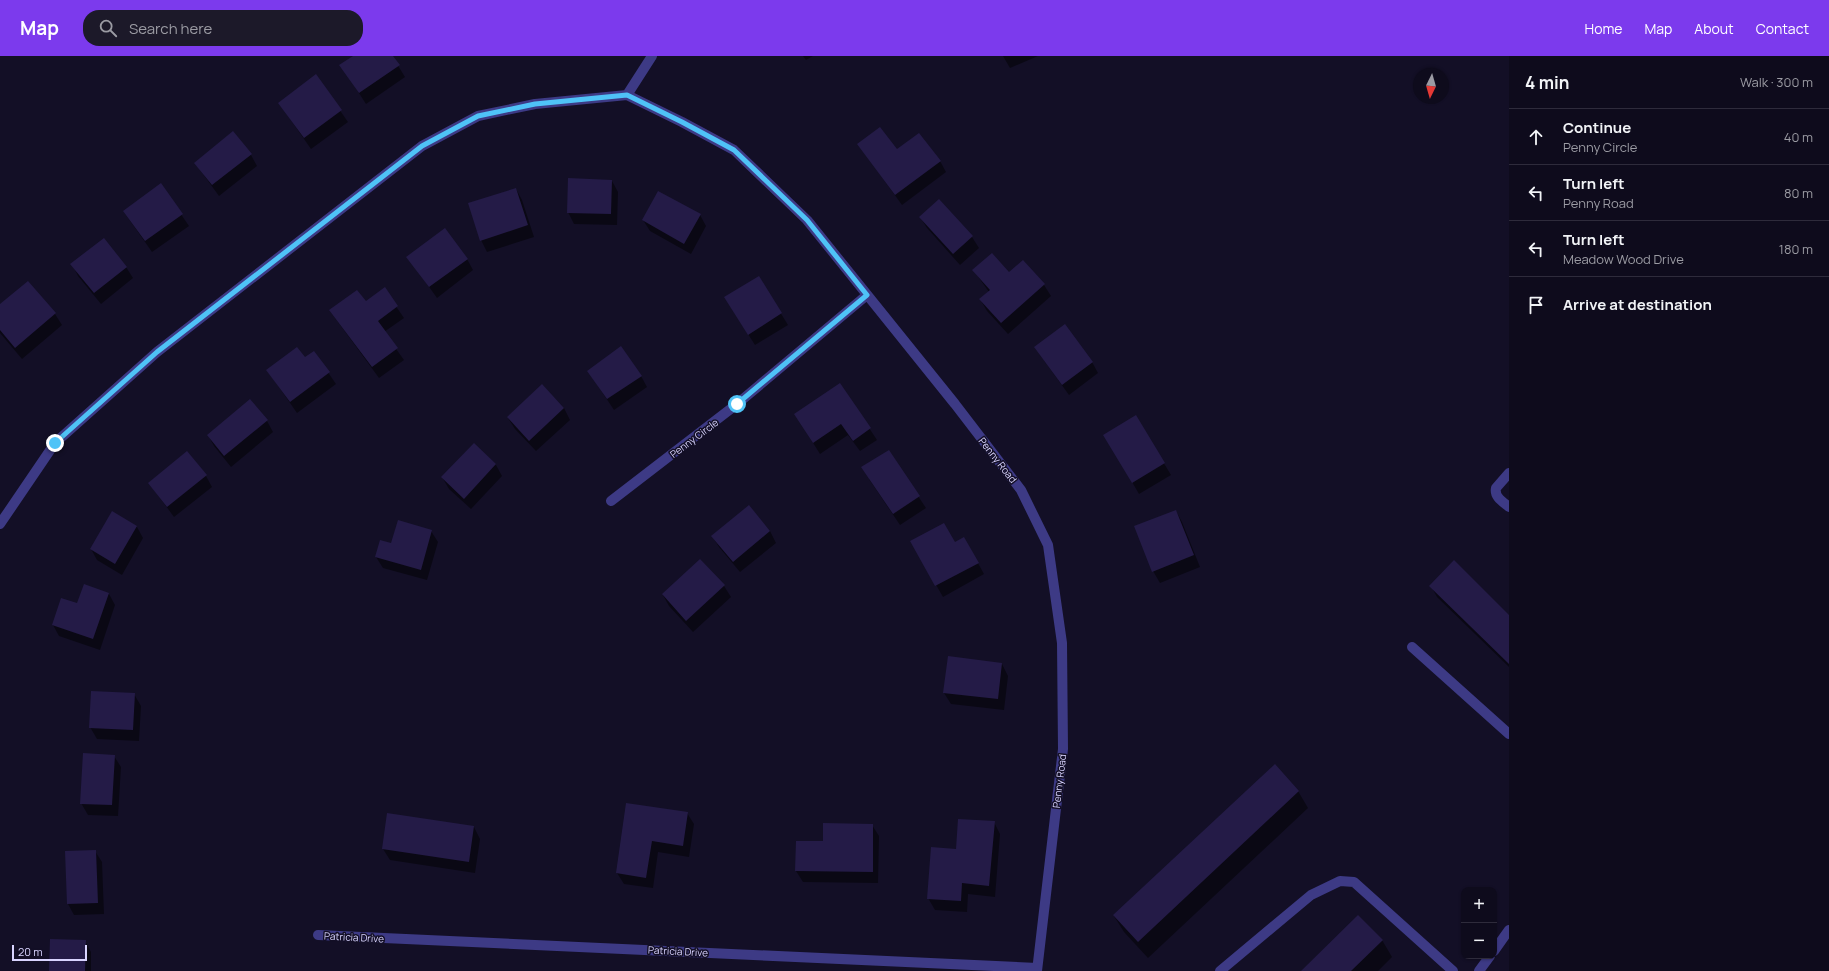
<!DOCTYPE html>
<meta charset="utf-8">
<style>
:root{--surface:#0e0b1c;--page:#1c1929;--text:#f1f3f6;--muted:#9b9ba3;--line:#2e2b3b;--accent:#7c3aed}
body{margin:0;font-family:Manrope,sans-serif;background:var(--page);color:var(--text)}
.controls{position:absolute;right:12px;bottom:12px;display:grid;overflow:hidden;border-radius:8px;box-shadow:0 1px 3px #0004}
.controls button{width:36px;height:36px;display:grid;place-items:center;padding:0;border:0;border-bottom:1px solid var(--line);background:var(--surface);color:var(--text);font:20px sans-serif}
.compass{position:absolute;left:1413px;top:12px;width:36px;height:36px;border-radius:50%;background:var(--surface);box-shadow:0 1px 3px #0004;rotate:185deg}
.scale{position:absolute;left:12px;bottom:10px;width:75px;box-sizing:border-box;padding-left:4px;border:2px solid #d9d4ff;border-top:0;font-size:11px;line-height:14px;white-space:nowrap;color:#d9d4ff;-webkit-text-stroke:3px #130f26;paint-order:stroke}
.stop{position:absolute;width:12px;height:12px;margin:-9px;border:3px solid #4fc3f7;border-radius:50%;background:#fff}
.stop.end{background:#4fc3f7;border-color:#fff;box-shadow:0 1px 4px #0008}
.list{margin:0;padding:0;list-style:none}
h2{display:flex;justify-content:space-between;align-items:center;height:52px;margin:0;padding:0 16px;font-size:17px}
h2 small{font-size:13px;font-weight:400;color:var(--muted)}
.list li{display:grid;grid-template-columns:26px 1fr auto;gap:12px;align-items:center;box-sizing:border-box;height:56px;padding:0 16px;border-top:1px solid var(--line)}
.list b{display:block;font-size:15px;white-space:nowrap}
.list p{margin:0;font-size:13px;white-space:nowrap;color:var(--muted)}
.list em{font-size:13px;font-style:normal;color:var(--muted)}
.icon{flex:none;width:22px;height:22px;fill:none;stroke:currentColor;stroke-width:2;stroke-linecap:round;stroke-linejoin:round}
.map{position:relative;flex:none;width:1509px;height:915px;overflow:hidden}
header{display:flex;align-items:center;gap:24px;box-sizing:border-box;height:56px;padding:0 20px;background:var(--accent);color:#fff}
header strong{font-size:19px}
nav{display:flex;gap:22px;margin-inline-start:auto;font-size:14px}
.search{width:280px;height:36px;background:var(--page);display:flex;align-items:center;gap:10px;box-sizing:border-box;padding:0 14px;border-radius:16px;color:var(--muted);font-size:15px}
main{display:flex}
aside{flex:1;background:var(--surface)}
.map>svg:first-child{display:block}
.shadow{fill:#0007}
.building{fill:#241b47}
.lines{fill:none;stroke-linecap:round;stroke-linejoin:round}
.service{stroke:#3d3a85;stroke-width:10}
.minor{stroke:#3d3a85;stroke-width:10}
.tertiary{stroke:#3d3a85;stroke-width:10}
.route{stroke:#4fc3f7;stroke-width:5}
.labels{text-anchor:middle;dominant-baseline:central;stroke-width:3;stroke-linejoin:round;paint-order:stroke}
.street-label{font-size:10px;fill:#d9d4ff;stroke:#130f26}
</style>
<header>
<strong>Map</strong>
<div class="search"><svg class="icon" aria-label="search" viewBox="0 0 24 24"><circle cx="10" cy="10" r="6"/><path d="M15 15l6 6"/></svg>Search here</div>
<nav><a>Home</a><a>Map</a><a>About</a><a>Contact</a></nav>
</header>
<main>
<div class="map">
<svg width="1509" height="915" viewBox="0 0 1509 915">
<rect width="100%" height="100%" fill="#130f26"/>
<path class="shadow" d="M354 0H392L405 21 366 48 341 9Z
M803 0H813L806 4Z
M1003 0H1038L1010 12Z
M316 20 348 66 311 93 279 47Z
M858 88 897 95 940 105 946 116 902 149Z
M251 99 257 110 219 140 195 107Z
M612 125 618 136 617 169 574 168 568 156Z
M161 129 189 170 152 196 124 156Z
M516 133 522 144 534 181 487 196 481 184Z
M939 144 972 181 979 192 960 209 927 172 920 161Z
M700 159 706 170 691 198 650 175 643 164Z
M408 201 467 203 473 214 437 242Z
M1023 205 1044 229 1051 240 1008 278 987 255 980 243 989 236 974 215 1009 217Z
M72 208 126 211 133 222 101 248 78 220Z
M759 222 788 269 755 289 732 253Z
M28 226 55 258 62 269 22 303 0 277V250Z
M384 233 404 262 384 276 404 304 379 322 330 255 366 247Z
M1035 292 1092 306 1098 317 1069 339Z
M314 296 336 328 297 357 267 314 305 303Z
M588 315 641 320 647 331 614 354Z
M840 328 877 384 860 395 848 379 820 398 795 358Z
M542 329 564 352 570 364 536 395 515 373 508 362Z
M1136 361 1171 419 1139 438 1105 379Z
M267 365 273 376 231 411 214 390 208 379Z
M474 388 496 409 502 420 471 453 449 433 442 421Z
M888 395 926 452 900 469 869 423Z
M206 420 212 431 174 461 149 427Z
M749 450 770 475 776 487 740 516 719 491 712 480Z
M1176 455 1182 466 1200 511 1160 527 1153 515Z
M112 456 137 471 143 482 122 519 97 504 91 493Z
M431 475 438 486 427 524 383 512 376 501 392 488Z
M964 482 984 518 943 541 911 485 954 487Z
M700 504 724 530 731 541 693 576 669 550 663 539Z
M1431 530 1509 559V611L1437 541Z
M109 538 115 549 100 594 59 580 53 569 78 549Z
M1002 608 1008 620 1004 654 951 648 944 637Z
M134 638 141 650 139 685 97 683 90 671Z
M114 700 121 711 118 760 88 759 81 747Z
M1298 735 1308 752 1148 902 1124 876 1114 860Z
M627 748 687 757 694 768 689 801 658 796 653 832 624 828 617 817Z
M994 766 1000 778 995 841 968 838 967 856 935 854 928 842 957 794Z
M872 769 879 780 878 827 803 826 796 815Z
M474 771 480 783 475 817 390 804 383 793Z
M95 795 102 806 104 858 74 859 68 848Z
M1382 884 1392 901 1378 915H1303Z
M85 885 91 896V915H50Z"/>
<path class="building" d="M353 0H393L400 9 359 37 339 9Z
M316 18 342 54 304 82 278 47Z
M880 71 897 93 919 77 941 105 895 139 857 88Z
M233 75 252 98 212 129 194 107Z
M568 122 612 124 611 158 567 157Z
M161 127 183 158 145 185 123 155Z
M516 132 528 169 480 185 468 147Z
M658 135 701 158 684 188 642 164Z
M939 143 973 180 953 198 919 161Z
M445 172 468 203 429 231 406 201Z
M104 182 127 211 94 237 70 208Z
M992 197 1009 216 1023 204 1045 228 1001 267 979 243 990 234 972 214Z
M759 220 782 257 748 279 724 241Z
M28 225 56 257 15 292 0 274V248Z
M385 231 398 250 378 265 398 292 372 311 329 254 357 234 366 245Z
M1065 268 1093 306 1062 329 1034 291Z
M621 290 642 320 607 343 587 315Z
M297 291 305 301 314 295 330 316 290 346 266 314Z
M840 327 871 372 853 385 841 368 813 387 794 358Z
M542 328 564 352 529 385 507 361Z
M250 343 268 364 224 400 207 379Z
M1136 359 1165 407 1132 427 1103 379Z
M474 387 496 408 464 443 441 421Z
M889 394 920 440 893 458 861 411Z
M187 395 207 419 167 451 148 427Z
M749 449 770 475 733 506 711 480Z
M1176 454 1194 499 1152 516 1134 470Z
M112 455 137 470 115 508 90 493Z
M398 464 432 474 421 514 375 501 380 484 391 487Z
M944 467 955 486 964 481 979 507 935 530 910 485Z
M700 503 725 529 686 565 662 538Z
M1454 504 1509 559V608L1429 530Z
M84 528 109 537 93 583 52 569 61 542 77 547Z
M948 600 1002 607 998 643 943 637Z
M91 635 135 637 133 674 89 672Z
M83 697 115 699 112 749 80 748Z
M1275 708 1299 735 1138 886 1113 859Z
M626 747 688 756 683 790 652 785 646 822 616 817Z
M387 757 474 770 469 806 382 793Z
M958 763 995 765 989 830 962 827 961 845 927 843 931 791 956 793Z
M823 767 873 768V816L795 815 796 785H823Z
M96 794 98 847 67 848 65 795Z
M1358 859 1383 884 1351 915H1301Z
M50 883 86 884 85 915H49Z"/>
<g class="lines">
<path class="service" d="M1509 417 1496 432C1494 441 1503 446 1509 451
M1412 591 1509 678
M1220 915 1311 839 1340 825 1354 826 1453 915"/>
<path class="minor" d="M627 39 682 66 734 94 807 164 955 348 1021 434 1048 489 1062 587 1063 693 1037 915
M627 39 652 0
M611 445 737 348 867 239
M0 468 55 387 157 296 422 90 478 60 535 48 627 39
M318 879 1037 912"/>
<path class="tertiary" d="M1494 895 1509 874
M1479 915 1490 900"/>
</g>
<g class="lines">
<path class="route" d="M55 387 157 296 422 90 478 60 535 48 627 39 682 66 734 94 807 164 867 239 737 348"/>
</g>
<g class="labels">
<g class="street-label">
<text transform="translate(694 382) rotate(-37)">Penny Circle</text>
<text transform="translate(998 404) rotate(52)">Penny Road</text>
<text transform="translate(1059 725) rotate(-83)">Penny Road</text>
<text transform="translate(354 881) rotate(3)">Patricia Drive</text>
<text transform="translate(678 895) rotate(3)">Patricia Drive</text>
</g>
</g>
</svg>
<div class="controls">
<button>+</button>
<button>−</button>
</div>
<svg class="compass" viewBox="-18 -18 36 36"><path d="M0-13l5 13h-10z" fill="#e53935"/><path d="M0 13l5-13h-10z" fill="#9b9ba3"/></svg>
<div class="scale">20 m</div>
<div class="stop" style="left:737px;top:348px"></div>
<div class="stop end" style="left:55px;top:387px"></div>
</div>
<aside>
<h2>4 min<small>Walk · 300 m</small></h2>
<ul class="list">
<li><svg class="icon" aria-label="ahead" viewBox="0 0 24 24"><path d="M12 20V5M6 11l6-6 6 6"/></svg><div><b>Continue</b><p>Penny Circle</p></div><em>40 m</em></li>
<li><svg class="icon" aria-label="left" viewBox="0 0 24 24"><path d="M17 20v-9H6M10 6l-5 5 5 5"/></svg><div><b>Turn left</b><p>Penny Road</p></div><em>80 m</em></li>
<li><svg class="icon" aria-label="left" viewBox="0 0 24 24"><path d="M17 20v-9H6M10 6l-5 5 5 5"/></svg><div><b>Turn left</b><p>Meadow Wood Drive</p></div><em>180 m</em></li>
<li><svg class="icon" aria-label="arrive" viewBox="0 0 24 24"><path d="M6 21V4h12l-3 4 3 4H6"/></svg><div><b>Arrive at destination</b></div></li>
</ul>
</aside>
</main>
